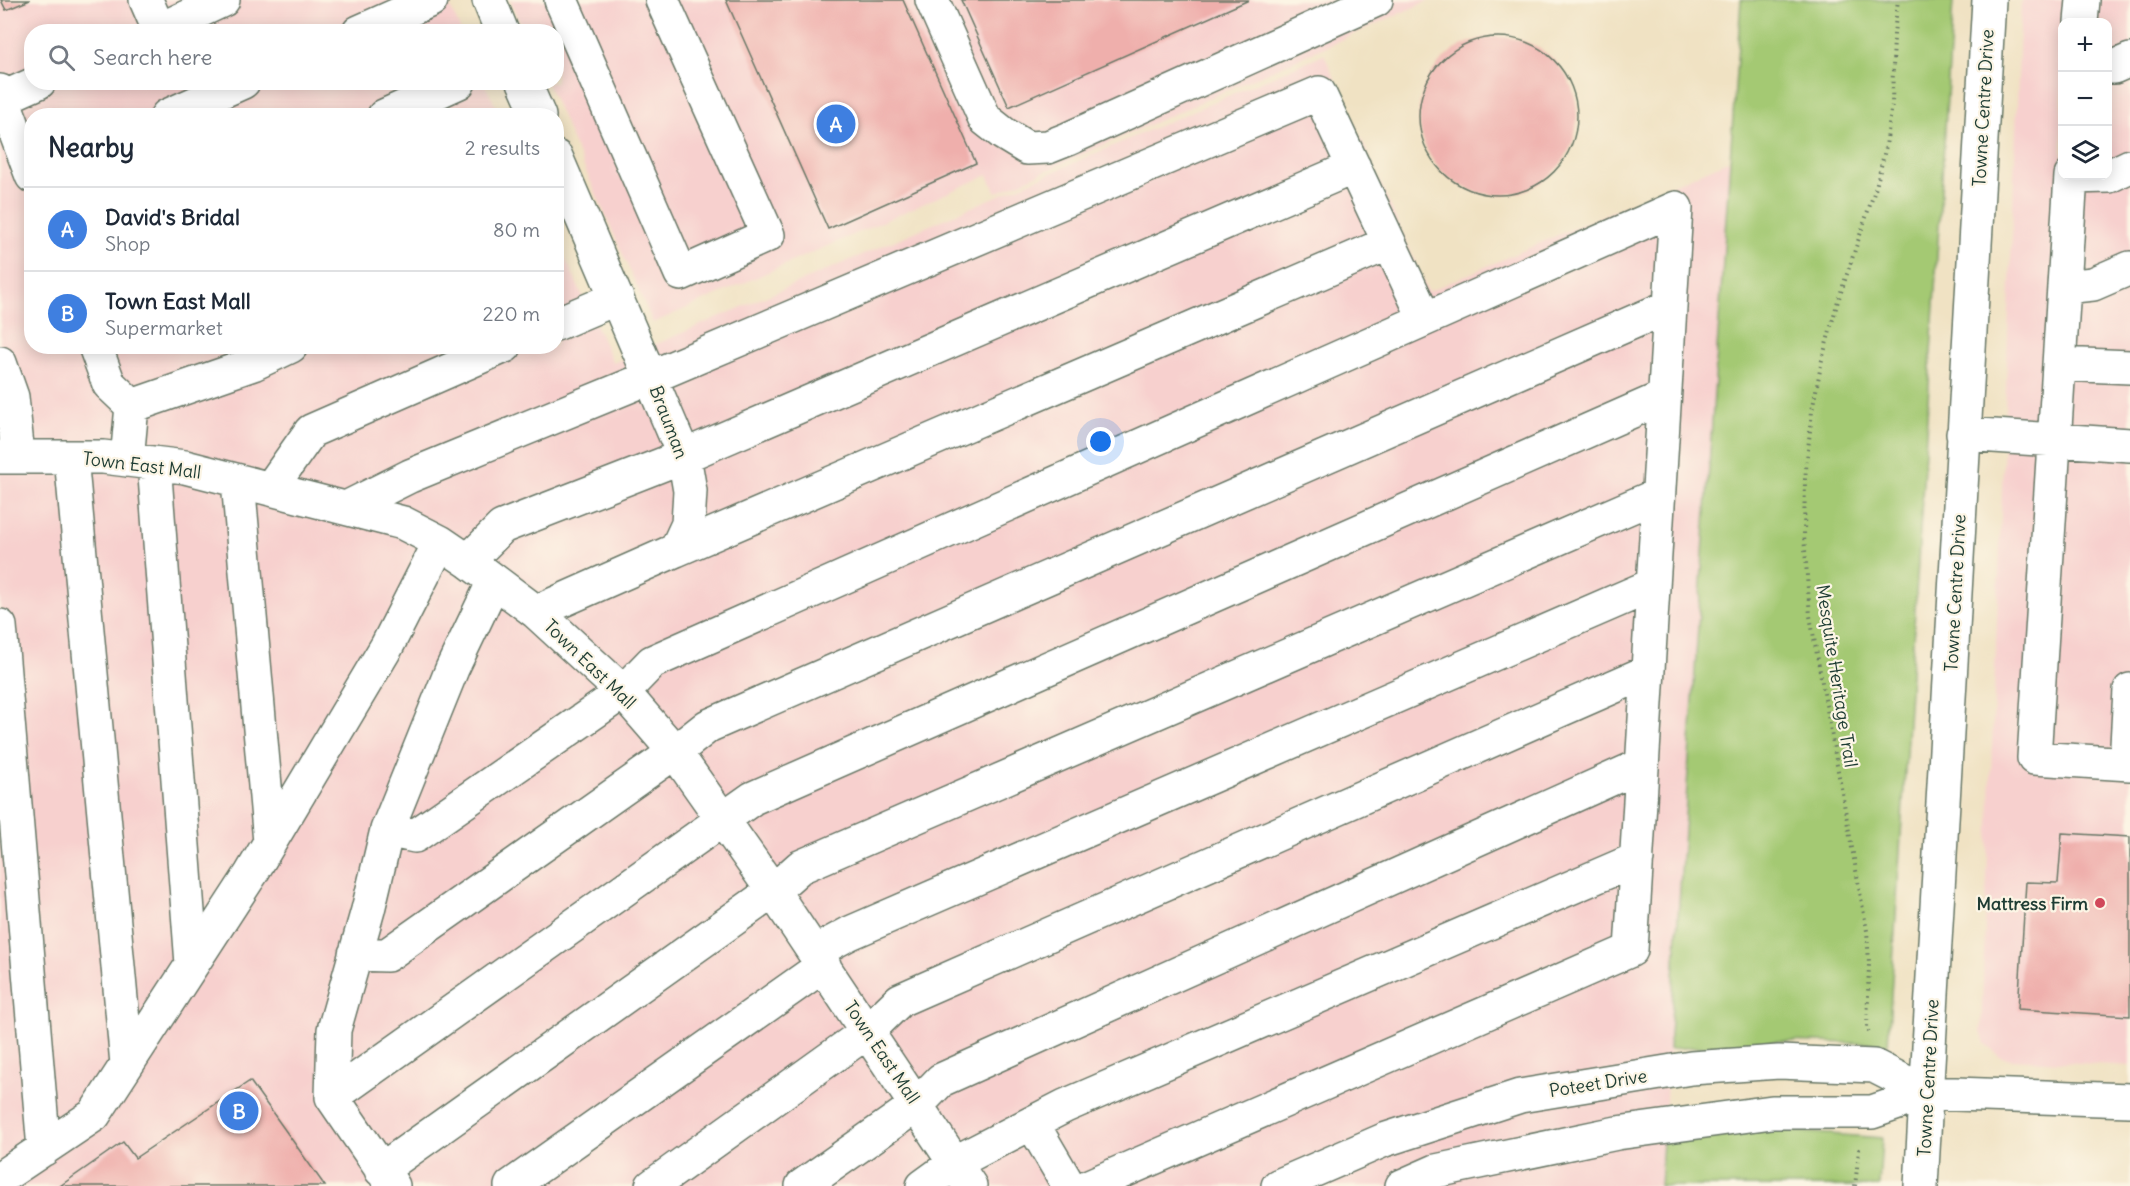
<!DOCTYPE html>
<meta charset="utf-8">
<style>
:root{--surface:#fff;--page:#f6f6f7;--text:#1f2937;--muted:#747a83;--line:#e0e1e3;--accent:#111827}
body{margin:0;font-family:Delius,sans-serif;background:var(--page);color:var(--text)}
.controls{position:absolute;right:18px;top:18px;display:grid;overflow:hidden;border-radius:12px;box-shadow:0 3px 15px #0003}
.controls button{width:54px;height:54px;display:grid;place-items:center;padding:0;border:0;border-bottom:2px solid var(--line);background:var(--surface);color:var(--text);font:30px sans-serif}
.you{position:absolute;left:1101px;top:442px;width:21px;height:21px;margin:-15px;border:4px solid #fff;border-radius:50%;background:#1a73e8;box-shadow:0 0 0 9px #1a73e833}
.badge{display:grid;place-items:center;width:39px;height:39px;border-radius:50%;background:var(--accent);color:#fff;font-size:20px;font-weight:700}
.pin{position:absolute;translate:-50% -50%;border:3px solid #fff;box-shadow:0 2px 6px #0006}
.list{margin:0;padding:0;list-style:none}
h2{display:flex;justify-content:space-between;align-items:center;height:78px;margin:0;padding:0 24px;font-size:26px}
h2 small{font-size:20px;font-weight:400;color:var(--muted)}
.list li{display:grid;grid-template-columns:39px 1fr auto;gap:18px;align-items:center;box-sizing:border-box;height:84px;padding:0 24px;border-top:2px solid var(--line)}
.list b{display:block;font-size:22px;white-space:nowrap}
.list p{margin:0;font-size:20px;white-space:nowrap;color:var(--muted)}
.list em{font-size:20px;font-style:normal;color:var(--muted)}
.icon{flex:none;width:33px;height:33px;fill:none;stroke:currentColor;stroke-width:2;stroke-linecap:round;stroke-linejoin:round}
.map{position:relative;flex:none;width:2130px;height:1186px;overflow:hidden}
.search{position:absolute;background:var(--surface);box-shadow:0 3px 15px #0003;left:24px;top:24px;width:540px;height:66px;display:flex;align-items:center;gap:15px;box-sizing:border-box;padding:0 21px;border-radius:24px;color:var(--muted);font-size:22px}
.panel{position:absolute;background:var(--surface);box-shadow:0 3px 15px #0003;left:24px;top:108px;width:540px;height:246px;border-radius:24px}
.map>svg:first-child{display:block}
.built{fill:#f7d0ce;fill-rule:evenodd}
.green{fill:#a4c973;stroke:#628354;stroke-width:1.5}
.building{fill:#efafac}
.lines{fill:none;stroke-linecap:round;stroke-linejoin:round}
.minor-casing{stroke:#687766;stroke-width:36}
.path{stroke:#687766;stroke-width:4;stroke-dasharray:1.5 4.5;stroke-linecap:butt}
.minor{stroke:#fff;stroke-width:33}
.poi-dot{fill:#d1495b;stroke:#fcf5e5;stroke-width:2}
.labels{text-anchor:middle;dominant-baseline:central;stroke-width:4.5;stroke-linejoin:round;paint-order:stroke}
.street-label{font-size:18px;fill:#1f3d34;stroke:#fcf5e5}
.poi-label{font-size:18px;font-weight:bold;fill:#1f3d34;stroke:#fcf5e5;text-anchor:end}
</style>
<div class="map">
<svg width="2130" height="1186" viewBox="0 0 2130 1186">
<rect width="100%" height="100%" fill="#fcf5e5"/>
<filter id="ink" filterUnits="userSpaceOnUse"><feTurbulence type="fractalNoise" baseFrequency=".0167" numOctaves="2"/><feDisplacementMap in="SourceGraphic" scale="12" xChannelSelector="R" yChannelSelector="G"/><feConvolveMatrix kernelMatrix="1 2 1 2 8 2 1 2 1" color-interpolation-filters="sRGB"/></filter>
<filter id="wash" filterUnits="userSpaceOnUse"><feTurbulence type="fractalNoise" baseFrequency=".008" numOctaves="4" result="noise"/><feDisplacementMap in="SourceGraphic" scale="24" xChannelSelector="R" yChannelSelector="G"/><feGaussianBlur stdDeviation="1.35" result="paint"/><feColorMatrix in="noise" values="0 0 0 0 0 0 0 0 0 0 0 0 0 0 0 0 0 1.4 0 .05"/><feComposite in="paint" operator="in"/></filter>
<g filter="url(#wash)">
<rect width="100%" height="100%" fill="#f0e2c3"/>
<path class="built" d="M0 0H447L461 31 32 32V82L484 83 500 115 32 116V346H556L557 240 613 363 1324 54 1428 292 1730 160 1660 1186H0Z
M510 0H1430L996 193 988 175 653 323 547 83 556 82V32L524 31Z
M2021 0H2130V1066L2011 1059 2001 1057 1985 1044 1981 1031ZM2062 22H2108V176H2062Z"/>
<path class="green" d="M1741 0H1953L1888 1044 1780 1041 1669 1049Z
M1760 1129 1882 1138 1879 1186H1660L1663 1142Z"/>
<g id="blocks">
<path class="building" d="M1 0H30L6 10Z
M726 0H903L976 163 828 229Z
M961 0H1249L1009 107Z
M1419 116a79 79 0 1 1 158 0a79 79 0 1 1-158 0Z
M2062 833 2130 837V1016L2018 1009 2026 882 2058 883Z
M250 1081 325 1186H60L123 1142 135 1158Z"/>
</g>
</g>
<g filter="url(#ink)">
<use href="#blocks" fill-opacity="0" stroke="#687766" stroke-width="1.5"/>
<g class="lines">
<defs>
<path id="minor" d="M146 0 159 30 223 0
M489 0 502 32
M561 0 681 274 768 235 662 0
M932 0 985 119 1004 134 1027 148 1048 147 1068 139 1376 0
M2081 22 2083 0
M359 32 431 0
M2108 67H2114L2130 60
M524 82 539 116
M0 91 32 176
M3 98 39 82
M167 116 243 82
M384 116 459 82
M2071 176 2034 758 2130 764
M2071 177 2109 176 2130 166
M2064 287 2093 284 2130 268
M556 324 617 298
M95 346 109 384 132 406
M0 363 12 397
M2059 364 2130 367
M0 394 12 397 18 456
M1963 434 2130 445
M0 457H103L185 467 403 523 440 542 468 561 536 612 623 692 675 752 773 891 970 1186
M71 457 127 1064
M127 460 132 406 253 364 291 346
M154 463 192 964
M238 481 270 842
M270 489 311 431 505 346
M346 508 410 476 651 377 1319 93 1425 319
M676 550 1389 243
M468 561 502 527 684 456 1354 167
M536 612 676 550 688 524 690 491 684 456 556 157
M0 626 44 1149
M2126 763 2130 690
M387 830 415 836 623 692 652 662 1676 208 1631 950 1089 1186
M815 952 850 933 1653 585
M355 954 387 955 675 752 708 726 1670 306
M332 1097 753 798 1664 397
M1032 1123 1069 1186
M381 1170 773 891 800 867 1658 495
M0 1178 94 1115 251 874 387 646 440 542
M393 1186 332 1097 334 1030 368 910 387 830 452 669 494 581
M511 1186 824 965
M652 1186 868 1031 900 1000 1647 672
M802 1186 917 1105 941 1080 1642 765
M923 1186 956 1162 1065 1106 1637 859
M1278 1186 1384 1140 1520 1096 1691 1068 1779 1062 1874 1066 1927 1093
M1402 1186 1436 1171 1617 1133 1772 1112H1872L1927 1093 2130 1100
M1921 1186 1989 0"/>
</defs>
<use href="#minor" class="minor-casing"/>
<path class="path" d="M1869 1032 1867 1029 1869 963 1867 931 1810 616 1804 536 1805 479 1812 411 1822 360 1837 304 1876 187 1886 146 1892 104 1894 33 1898 0
M1855 1186 1859 1150 1863 1147"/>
<use href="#minor" class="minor"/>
</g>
</g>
<circle class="poi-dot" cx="2100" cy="903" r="6"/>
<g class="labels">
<g class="street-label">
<text transform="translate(1983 108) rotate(-87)">Towne Centre Drive</text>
<text transform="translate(669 422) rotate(69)">Brauman</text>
<text transform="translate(142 465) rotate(7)">Town East Mall</text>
<text transform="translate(1955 593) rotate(-87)">Towne Centre Drive</text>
<text transform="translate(590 664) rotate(44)">Town East Mall</text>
<text transform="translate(1837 676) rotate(81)">Mesquite Heritage Trail</text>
<text transform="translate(882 1052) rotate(56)">Town East Mall</text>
<text transform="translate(1928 1078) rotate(-87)">Towne Centre Drive</text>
<text transform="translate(1598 1083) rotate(-9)">Poteet Drive</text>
</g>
<g class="poi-label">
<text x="2088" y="903">Mattress Firm</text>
</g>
</g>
</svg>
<div class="controls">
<button>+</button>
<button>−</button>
<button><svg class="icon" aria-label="layers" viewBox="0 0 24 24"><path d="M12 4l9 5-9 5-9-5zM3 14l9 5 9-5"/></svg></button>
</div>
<div class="you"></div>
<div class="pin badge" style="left:836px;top:124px;background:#3f7fe0">A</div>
<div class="pin badge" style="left:239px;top:1111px;background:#3f7fe0">B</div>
<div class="search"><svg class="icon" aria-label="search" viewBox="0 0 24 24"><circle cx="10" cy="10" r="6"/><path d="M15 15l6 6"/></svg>Search here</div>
<section class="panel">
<h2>Nearby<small>2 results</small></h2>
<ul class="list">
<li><span class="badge" style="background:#3f7fe0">A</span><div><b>David's Bridal</b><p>Shop</p></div><em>80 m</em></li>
<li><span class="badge" style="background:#3f7fe0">B</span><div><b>Town East Mall</b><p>Supermarket</p></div><em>220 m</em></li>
</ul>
</section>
</div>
